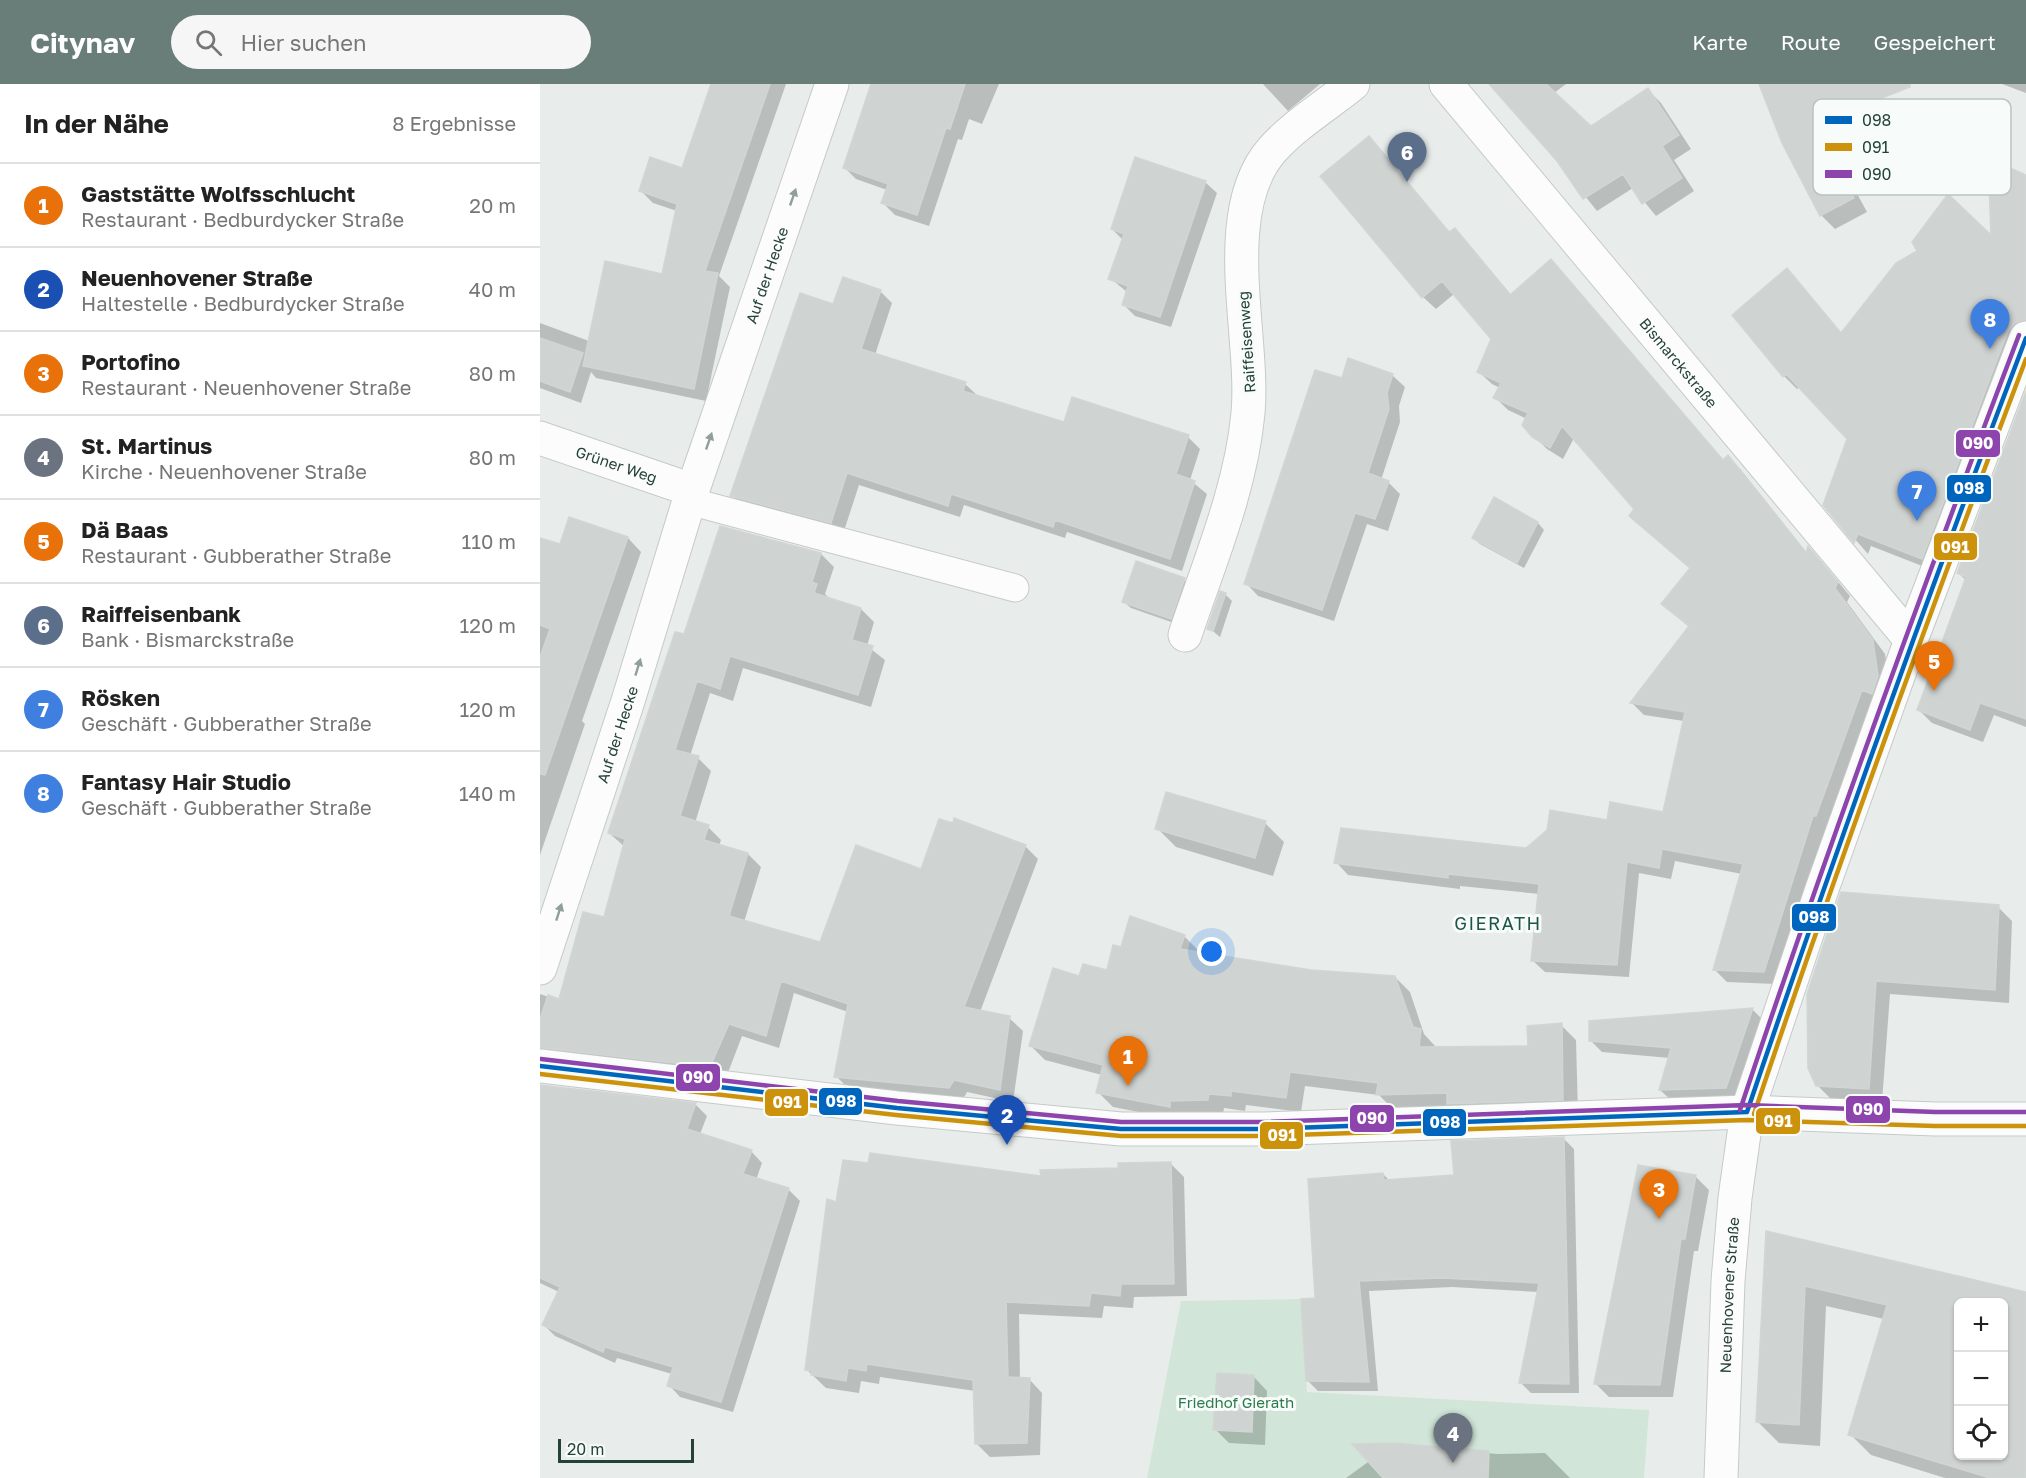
<!DOCTYPE html>
<html lang="de">
<meta charset="utf-8">
<style>
:root{--surface:#fff;--page:#f6f6f6;--text:#222;--muted:#767676;--line:#e0e0e0;--accent:#697e78}
body{margin:0;font-family:"Golos Text",sans-serif;background:var(--page);color:var(--text)}
.controls{position:absolute;right:18px;bottom:18px;display:grid;overflow:hidden;border-radius:9px;box-shadow:0 2px 4px #0004}
.controls button{width:54px;height:54px;display:grid;place-items:center;padding:0;border:0;border-bottom:2px solid var(--line);background:var(--surface);color:var(--text);font:30px sans-serif}
.scale{position:absolute;left:18px;bottom:15px;width:136px;box-sizing:border-box;padding-left:6px;border:3px solid #24423a;border-top:0;font-size:16px;line-height:21px;white-space:nowrap;color:#24423a;-webkit-text-stroke:4px #f7fbf9;paint-order:stroke}
.you{position:absolute;left:672px;top:868px;width:21px;height:21px;margin:-15px;border:4px solid #fff;border-radius:50%;background:#1a73e8;box-shadow:0 0 0 9px #1a73e833}
.badge{display:grid;place-items:center;width:39px;height:39px;border-radius:50%;background:var(--accent);color:#fff;font-size:20px;font-weight:700}
.pin{position:absolute;translate:-50% -50px;filter:drop-shadow(0 2px 3px #0008)}
.pin::after{content:'';position:absolute;top:32px;width:21px;height:18px;background:inherit;clip-path:polygon(0 0,100% 0,50% 100%)}
.list{margin:0;padding:0;list-style:none}
h2{display:flex;justify-content:space-between;align-items:center;height:78px;margin:0;padding:0 24px;font-size:26px}
h2 small{font-size:20px;font-weight:400;color:var(--muted)}
.list li{display:grid;grid-template-columns:39px 1fr auto;gap:18px;align-items:center;box-sizing:border-box;height:84px;padding:0 24px;border-top:2px solid var(--line)}
.list b{display:block;font-size:22px;white-space:nowrap}
.list p{margin:0;font-size:20px;white-space:nowrap;color:var(--muted)}
.list em{font-size:20px;font-style:normal;color:var(--muted)}
.icon{flex:none;width:33px;height:33px;fill:none;stroke:currentColor;stroke-width:2;stroke-linecap:round;stroke-linejoin:round}
.map{position:relative;flex:none;width:1486px;height:1394px;overflow:hidden}
header{display:flex;align-items:center;gap:36px;box-sizing:border-box;height:84px;padding:0 30px;background:var(--accent);color:#fff}
header strong{font-size:28px}
nav{display:flex;gap:33px;margin-inline-start:auto;font-size:21px}
.search{width:420px;height:54px;background:var(--page);display:flex;align-items:center;gap:15px;box-sizing:border-box;padding:0 21px;border-radius:33px;color:var(--muted);font-size:22px}
main{display:flex}
aside{flex:1;background:var(--surface)}
.map>svg:first-child{display:block}
.green{fill:#d1e6d8}
.shadow{fill:#0003;fill-rule:evenodd}
.building{fill:#cfd4d2;stroke:#d1d6d4;stroke-width:1.5;fill-rule:evenodd}
.lines{fill:none;stroke-linecap:round;stroke-linejoin:round}
.lane-casing{stroke:#c5cac8;stroke-width:29}
.street-casing{stroke:#c5cac8;stroke-width:35}
.secondary-casing{stroke:#c3cbc8;stroke-width:35}
.lane{stroke:#fcfcfc;stroke-width:27}
.street{stroke:#fcfcfc;stroke-width:33}
.secondary{stroke:#fcfcfc;stroke-width:33}
.bus-1-casing{stroke:#f7fbf9;stroke-width:9}
.bus-2-casing{stroke:#f7fbf9;stroke-width:9}
.bus-3-casing{stroke:#f7fbf9;stroke-width:9}
.bus-1{stroke:#0065bd;stroke-width:4.5}
.bus-2{stroke:#cd920c;stroke-width:4.5}
.bus-3{stroke:#8e44ad;stroke-width:4.5}
.oneway{fill:#909f9b}
.labels{text-anchor:middle;dominant-baseline:central;stroke-width:6;stroke-linejoin:round;paint-order:stroke}
.street-label{font-size:15px;fill:#24423a;stroke:#f7fbf9}
.park-label{font-size:15px;fill:#2d7a4b;stroke:#f7fbf9}
.quarter-label{font-size:18px;letter-spacing:1.5px;fill:#1f5548;stroke:#f7fbf9}
.key{fill:#f7fbf9;stroke:#b8c4c0;stroke-width:1.5}
.key-label{font-size:16px;fill:#24423a}
.line-badge{stroke:#f7fbf9;stroke-width:2}
.badge-label{font-size:16px;text-anchor:middle;font-weight:bold;fill:#fff}
</style>
<header>
<strong>Citynav</strong>
<div class="search"><svg class="icon" aria-label="search" viewBox="0 0 24 24"><circle cx="10" cy="10" r="6"/><path d="M15 15l6 6"/></svg>Hier suchen</div>
<nav><a>Karte</a><a>Route</a><a>Gespeichert</a></nav>
</header>
<main>
<aside>
<h2>In der Nähe<small>8 Ergebnisse</small></h2>
<ul class="list">
<li><span class="badge" style="background:#e8710a">1</span><div><b>Gaststätte Wolfsschlucht</b><p>Restaurant · Bedburdycker Straße</p></div><em>20 m</em></li>
<li><span class="badge" style="background:#1a4fb4">2</span><div><b>Neuenhovener Straße</b><p>Haltestelle · Bedburdycker Straße</p></div><em>40 m</em></li>
<li><span class="badge" style="background:#e8710a">3</span><div><b>Portofino</b><p>Restaurant · Neuenhovener Straße</p></div><em>80 m</em></li>
<li><span class="badge" style="background:#6b7280">4</span><div><b>St. Martinus</b><p>Kirche · Neuenhovener Straße</p></div><em>80 m</em></li>
<li><span class="badge" style="background:#e8710a">5</span><div><b>Dä Baas</b><p>Restaurant · Gubberather Straße</p></div><em>110 m</em></li>
<li><span class="badge" style="background:#5c6f8a">6</span><div><b>Raiffeisenbank</b><p>Bank · Bismarckstraße</p></div><em>120 m</em></li>
<li><span class="badge" style="background:#3f7fe0">7</span><div><b>Rösken</b><p>Geschäft · Gubberather Straße</p></div><em>120 m</em></li>
<li><span class="badge" style="background:#3f7fe0">8</span><div><b>Fantasy Hair Studio</b><p>Geschäft · Gubberather Straße</p></div><em>140 m</em></li>
</ul>
</aside>
<div class="map">
<svg width="1486" height="1394" viewBox="0 0 1486 1394">
<rect width="100%" height="100%" fill="#e8edeb"/>
<path class="green" d="M761 1215 767 1308 1109 1326 1104 1394H607L641 1217Z"/>
<path class="shadow" d="M172 0H246L179 192 190 203 166 317 56 294 51 288 41 319 0 304V239L49 257 123 191 137 127 113 119 101 107 142 86Z
M340 0H459L442 40 429 35 422 56 418 55 389 142 355 131 343 119 347 106 316 95 304 83Z
M723 0H780L748 27Z
M955 0H1026L1014 9 1051 44 1108 6 1121 19 1151 65 1134 76 1154 107 1116 132 1093 104 1057 127Z
M1221 0H1312L1326 39 1287 54 1327 128 1295 145 1281 131 1243 58Z
M1462 0H1486V9Z
M841 66 910 149 915 146 927 158 972 212 1011 177 1184 377 1188 373 1201 386 1267 469 1269 465 1280 476 1310 512 1307 518 1345 570 1350 605 1289 744H1286L1236 900 1187 898 1174 885 1202 790 1135 777 1131 795 1099 789 1089 893 1005 888 992 876 1000 810 920 802V805L808 791 796 778 986 765 1068 737 1124 730 1144 637 1104 631 1092 619 1149 543 1123 520 1151 485 1091 432 1096 425 1034 354 1023 375 1007 365 994 352 987 335 968 326 955 313 960 304 952 300 939 288 952 255 914 210 896 225 883 213Z
M1449 77 1486 93V254L1395 487 1331 462 1328 470 1285 421 1309 355 1260 303 1257 305 1244 292 1194 231 1247 186 1302 250 1453 155Z
M665 98 677 109 631 243 595 232 583 220 587 208 570 194 583 156 572 145Z
M340 207 352 219 335 271 425 300 438 312 525 340 648 353 660 365 650 396 667 410 642 487 527 448 525 454 424 421 420 433 319 401 303 450 204 424 192 411 294 222Z
M852 291 865 303 859 322 860 338 841 396 848 398 860 410 848 447 827 440 794 537 718 512 706 499 803 296Z
M1486 311V643L1454 631 1443 658 1392 639 1379 626 1427 497 1418 489Z
M954 415 998 439 1004 446 984 484 940 460 934 454Z
M30 435 88 454 101 468 42 637 45 640 0 771V455L21 462Z
M281 470 294 483 285 510 289 514 321 525 334 538 327 562 345 576 331 623 203 584 193 617 170 609 150 672 158 674 171 687 155 739 168 743 181 756 179 762 208 770 221 783 204 838 281 860 381 787 485 762 498 775 440 928 469 934 483 947 473 1018 427 1008 422 1017 309 1005 296 992 308 928 254 909 239 964 202 952 186 994 0 977V910L20 917 65 835 85 763 69 749 145 552Z
M644 496 651 502 637 540 591 524 584 518Z
M685 510 692 517 680 553 669 544Z
M725 739 744 758 733 792 636 763 617 744Z
M1458 823 1472 837 1469 919 1350 910 1342 1018 1291 1015 1277 1001 1268 910Z
M644 852 659 867 658 869 771 887 855 893 870 908 884 950 895 962V965L989 964 1021 941 1036 956 1038 1030 853 1025 839 1011 765 1002 761 1028 706 1021 705 1027 684 1024 683 1030 645 1037 573 1023 558 1008 562 991 505 976 490 961 540 894 568 888 582 865Z
M1212 925 1223 936 1197 1015 1132 1017 1120 1006 1130 974 1062 968 1051 957Z
M0 1002 156 1021 167 1032 160 1050 211 1067 222 1079 216 1096 248 1105 260 1117 193 1328 140 1313 129 1301 132 1290 77 1274 75 1279 15 1252 4 1241 19 1208 0 1199Z
M1024 1055 1034 1065 1039 1309H991L981 1299 999 1208 912 1203 829 1207 838 1307H778L768 1297 776 1216 843 1090 850 1097 916 1092Z
M631 1080 644 1093 647 1212 594 1213 593 1224 564 1222 562 1234 479 1230 480 1295H489L502 1309 500 1371 450 1373 436 1359 435 1307 340 1293 339 1300 321 1297 319 1309 286 1304 266 1285 298 1120Z
M1156 1093 1169 1106 1158 1167H1154L1133 1313H1069L1056 1300Z
M1227 1149 1486 1209V1394H1405L1331 1371 1310 1350 1344 1235 1286 1222 1280 1362 1239 1359 1218 1338ZM1418 1218H1464V1372H1418Z
M714 1293 727 1307 725 1361 689 1359 675 1345Z
M853 1360 957 1370 1005 1369 1030 1394H806Z"/>
<path class="building" d="M171 0H230L165 187 178 189 154 305 43 282 65 177 122 190 137 120 99 107 110 73 142 84Z
M331 0H425L410 45 406 44 377 131 341 119 348 100 303 84Z
M949 0H1006L1051 42 1108 4 1139 51 1122 62 1142 94 1102 120 1083 90 1043 115 1017 77Z
M1219 0H1370V3L1275 40 1314 114 1280 132 1242 59Z
M829 52 909 148 915 144 970 211 1011 175 1183 376 1188 371 1266 469 1268 462 1298 498 1295 504 1333 556 1338 592 1332 610 1322 606 1276 732H1273L1224 888 1173 886 1203 780 1122 765 1119 784 1087 778 1077 881 991 877 999 800 908 790V794L794 779 801 744 986 764 1007 746 1010 726 1067 736 1070 718 1123 728 1145 628 1090 619 1149 542 1121 520 1150 484 1089 432 1094 425 1022 342 1010 364 992 353 982 341 988 329 953 314 961 299 937 288 951 255 902 197 882 214 780 92Z
M595 73 666 97 620 233 582 221 588 202 568 195 584 150 571 145Z
M1448 74 1486 91V236L1475 239 1468 247 1382 475 1318 450 1314 459 1283 421 1307 355 1246 290 1243 293 1192 231 1247 184 1301 249 1356 179 1377 167 1372 158 1408 110 1451 151Z
M303 193 341 206 321 265 426 298 423 307 524 338 532 313 649 351 636 390 655 397 630 475 515 436 513 443 411 410 408 422 307 389 291 439 190 412 260 209 293 220Z
M0 254 43 269 30 308 0 297Z
M808 274 853 290 847 309 849 325 828 389 849 397 835 435 815 429 782 526 704 500 775 286 802 294Z
M1486 307V635L1440 619 1430 646 1377 626 1426 493 1417 489Z
M954 413 998 438 977 479 932 454Z
M29 433 88 453 5 691 0 690V573L10 545 0 541V454L20 460Z
M180 442 281 469 272 498 277 500 274 509 321 524 312 556 333 562 318 611 190 572 180 605 157 597 135 666 159 672 140 732 169 741 164 756 208 769 189 832 280 858 316 761 381 785 399 735 413 739 414 734 486 761 424 923 470 932 460 1006 414 996 409 1004 294 993 308 920 241 897 226 952 189 940 170 983 0 964V935L8 911 19 915 43 828 64 833 85 755 68 749 135 548 144 550Z
M596 477 645 494 631 535 582 518Z
M680 507 686 509 673 547 667 545Z
M626 708 726 737 715 774 615 745Z
M1301 808 1459 821 1455 906 1336 897 1329 1005 1276 1002 1268 984 1267 910Z
M590 832 645 851 640 865 771 886 855 892 873 943 881 945 879 963 988 962 987 942 1022 939 1023 1016 907 1020V1009L836 1011 838 999 750 988 746 1014 691 1007V1012L669 1010 668 1016 630 1017V1023L556 1009 563 981 489 962 513 884 539 892 543 880 567 886 573 861 581 863Z
M1213 924 1186 1004 1119 1006 1131 964 1049 957V937Z
M0 1001 156 1019 147 1045 212 1066 203 1090 249 1104 181 1318 127 1302 133 1283 65 1263 63 1268 2 1241 20 1203 0 1194Z
M1024 1053 1029 1300 979 1299 999 1199 901 1194 819 1197 829 1298 766 1297 761 1215 775 1214 768 1095 843 1089 844 1096 914 1091 911 1057Z
M330 1069 501 1092 500 1086 578 1084V1079L631 1078 634 1200H581L580 1212 551 1209 549 1222 466 1218 468 1293 490 1294 487 1359 435 1360 433 1296 327 1280 326 1287 308 1284 306 1297 271 1291 272 1287 265 1286 287 1115 296 1118 303 1076 328 1079Z
M1098 1081 1156 1091 1145 1155H1141L1120 1301 1054 1300Z
M1226 1147 1486 1208V1394H1450L1308 1351 1347 1221 1265 1202 1259 1341 1216 1338ZM1419 1218H1464V1371H1419Z
M677 1289 714 1291 712 1348 673 1346Z
M853 1359 949 1367 948 1394H843L812 1360Z"/>
<g class="lines">
<defs>
<path id="lane" d="M149 417 475 504"/>
<g id="street">
<path id="s1" d="M906 0 1371 556"/>
<path id="s2" d="M0 354 152 406"/>
<path d="M645 551C669 479 701 405 708 329 715 253 677 129 732 66 754 41 787 21 813 0"/>
<path id="s3" d="M0 884 88 617 149 417 292 0"/>
<path id="s4" d="M1181 1394 1188 1197 1195 1114 1207 1028 1282 805 1371 556 1486 254"/>
</g>
<path id="secondary" d="M0 982 357 1024 581 1045H724L1207 1028 1395 1035H1486"/>
</defs>
<use href="#lane" class="lane-casing"/>
<use href="#street" class="street-casing"/>
<use href="#secondary" class="secondary-casing"/>
<use href="#lane" class="lane"/>
<use href="#street" class="street"/>
<use href="#secondary" class="secondary"/>
<defs>
<path id="bus-1" d="M0 982 357 1024 581 1045H724L1207 1028
M1207 1028C1295 768 1388 511 1486 254"/>
<path id="bus-2" d="M0 990 356 1031 581 1052H724L1207 1036 1395 1042H1486
M1214 1030C1299 777 1391 525 1486 275"/>
<path id="bus-3" d="M1 975 358 1017 581 1038H724L1207 1021 1395 1028H1486
M1200 1026C1287 765 1381 508 1479 251"/>
</defs>
<use href="#bus-1" class="bus-1-casing"/>
<use href="#bus-2" class="bus-2-casing"/>
<use href="#bus-3" class="bus-3-casing"/>
<use href="#bus-1" class="bus-1"/>
<use href="#bus-2" class="bus-2"/>
<use href="#bus-3" class="bus-3"/>
</g>
<defs><path id="oneway-solid" d="M-6-.8H1V-3.2L6.5 0L1 3.2V.8H-6Z" transform="scale(1.5)"/></defs>
<g class="oneway">
<use href="#oneway-solid" transform="translate(253 113) rotate(-71)"/>
<use href="#oneway-solid" transform="translate(169 357) rotate(-71)"/>
<use href="#oneway-solid" transform="translate(98 583) rotate(-73)"/>
<use href="#oneway-solid" transform="translate(19 828) rotate(-72)"/>
</g>
<g class="labels">
<g class="street-label">
<text stroke="none"><textPath href="#s3" startOffset="729">Auf der Hecke</textPath></text>
<text transform="translate(706 258) rotate(-94)">Raiffeisenweg</text>
<text stroke="none"><textPath href="#s1" startOffset="363">Bismarckstraße</textPath></text>
<text stroke="none"><textPath href="#s2" startOffset="81">Grüner Weg</textPath></text>
<text stroke="none"><textPath href="#s3" startOffset="246">Auf der Hecke</textPath></text>
<text stroke="none"><textPath href="#s4" startOffset="183">Neuenhovener Straße</textPath></text>
</g>
<g class="park-label">
<text x="696" y="1318">Friedhof Gierath</text>
</g>
<g class="quarter-label">
<text x="958" y="839">GIERATH</text>
</g>
</g>
<rect x="1273" y="15" width="198" height="96" rx="9" class="key"/>
<rect x="1285" y="32" width="27" height="8" fill="#0065bd"/>
<rect x="1285" y="59" width="27" height="8" fill="#cd920c"/>
<rect x="1285" y="86" width="27" height="8" fill="#8e44ad"/>
<g class="key-label">
<text x="1322" y="42">098</text>
<text x="1322" y="69">091</text>
<text x="1322" y="96">090</text>
</g>
<g class="line-badge">
<rect x="1415" y="345" width="46" height="29" rx="6" fill="#8e44ad"/>
<rect x="1406" y="390" width="46" height="29" rx="6" fill="#0065bd"/>
<rect x="1393" y="448" width="45" height="29" rx="6" fill="#cd920c"/>
<rect x="1251" y="819" width="46" height="29" rx="6" fill="#0065bd"/>
<rect x="135" y="979" width="46" height="29" rx="6" fill="#8e44ad"/>
<rect x="278" y="1003" width="45" height="29" rx="6" fill="#0065bd"/>
<rect x="224" y="1004" width="45" height="29" rx="6" fill="#cd920c"/>
<rect x="1305" y="1011" width="46" height="29" rx="6" fill="#8e44ad"/>
<rect x="809" y="1020" width="46" height="29" rx="6" fill="#8e44ad"/>
<rect x="1215" y="1023" width="46" height="28" rx="6" fill="#cd920c"/>
<rect x="882" y="1024" width="45" height="29" rx="6" fill="#0065bd"/>
<rect x="719" y="1037" width="45" height="29" rx="6" fill="#cd920c"/>
</g>
<g class="badge-label">
<text x="1438" y="365">090</text>
<text x="1429" y="410">098</text>
<text x="1415" y="469">091</text>
<text x="1274" y="839">098</text>
<text x="158" y="999">090</text>
<text x="301" y="1023">098</text>
<text x="247" y="1024">091</text>
<text x="1328" y="1031">090</text>
<text x="832" y="1040">090</text>
<text x="1238" y="1043">091</text>
<text x="905" y="1044">098</text>
<text x="742" y="1057">091</text>
</g>
</svg>
<div class="controls">
<button>+</button>
<button>−</button>
<button><svg class="icon" aria-label="locate" viewBox="0 0 24 24"><circle cx="12" cy="12" r="6"/><path d="M12 2v4M12 18v4M2 12h4M18 12h4"/></svg></button>
</div>
<div class="scale">20 m</div>
<div class="you"></div>
<div class="pin badge" style="left:588px;top:1002px;background:#e8710a">1</div>
<div class="pin badge" style="left:467px;top:1061px;background:#1a4fb4">2</div>
<div class="pin badge" style="left:1119px;top:1135px;background:#e8710a">3</div>
<div class="pin badge" style="left:913px;top:1379px;background:#6b7280">4</div>
<div class="pin badge" style="left:1394px;top:607px;background:#e8710a">5</div>
<div class="pin badge" style="left:867px;top:98px;background:#5c6f8a">6</div>
<div class="pin badge" style="left:1377px;top:437px;background:#3f7fe0">7</div>
<div class="pin badge" style="left:1450px;top:265px;background:#3f7fe0">8</div>
</div>
</main>
